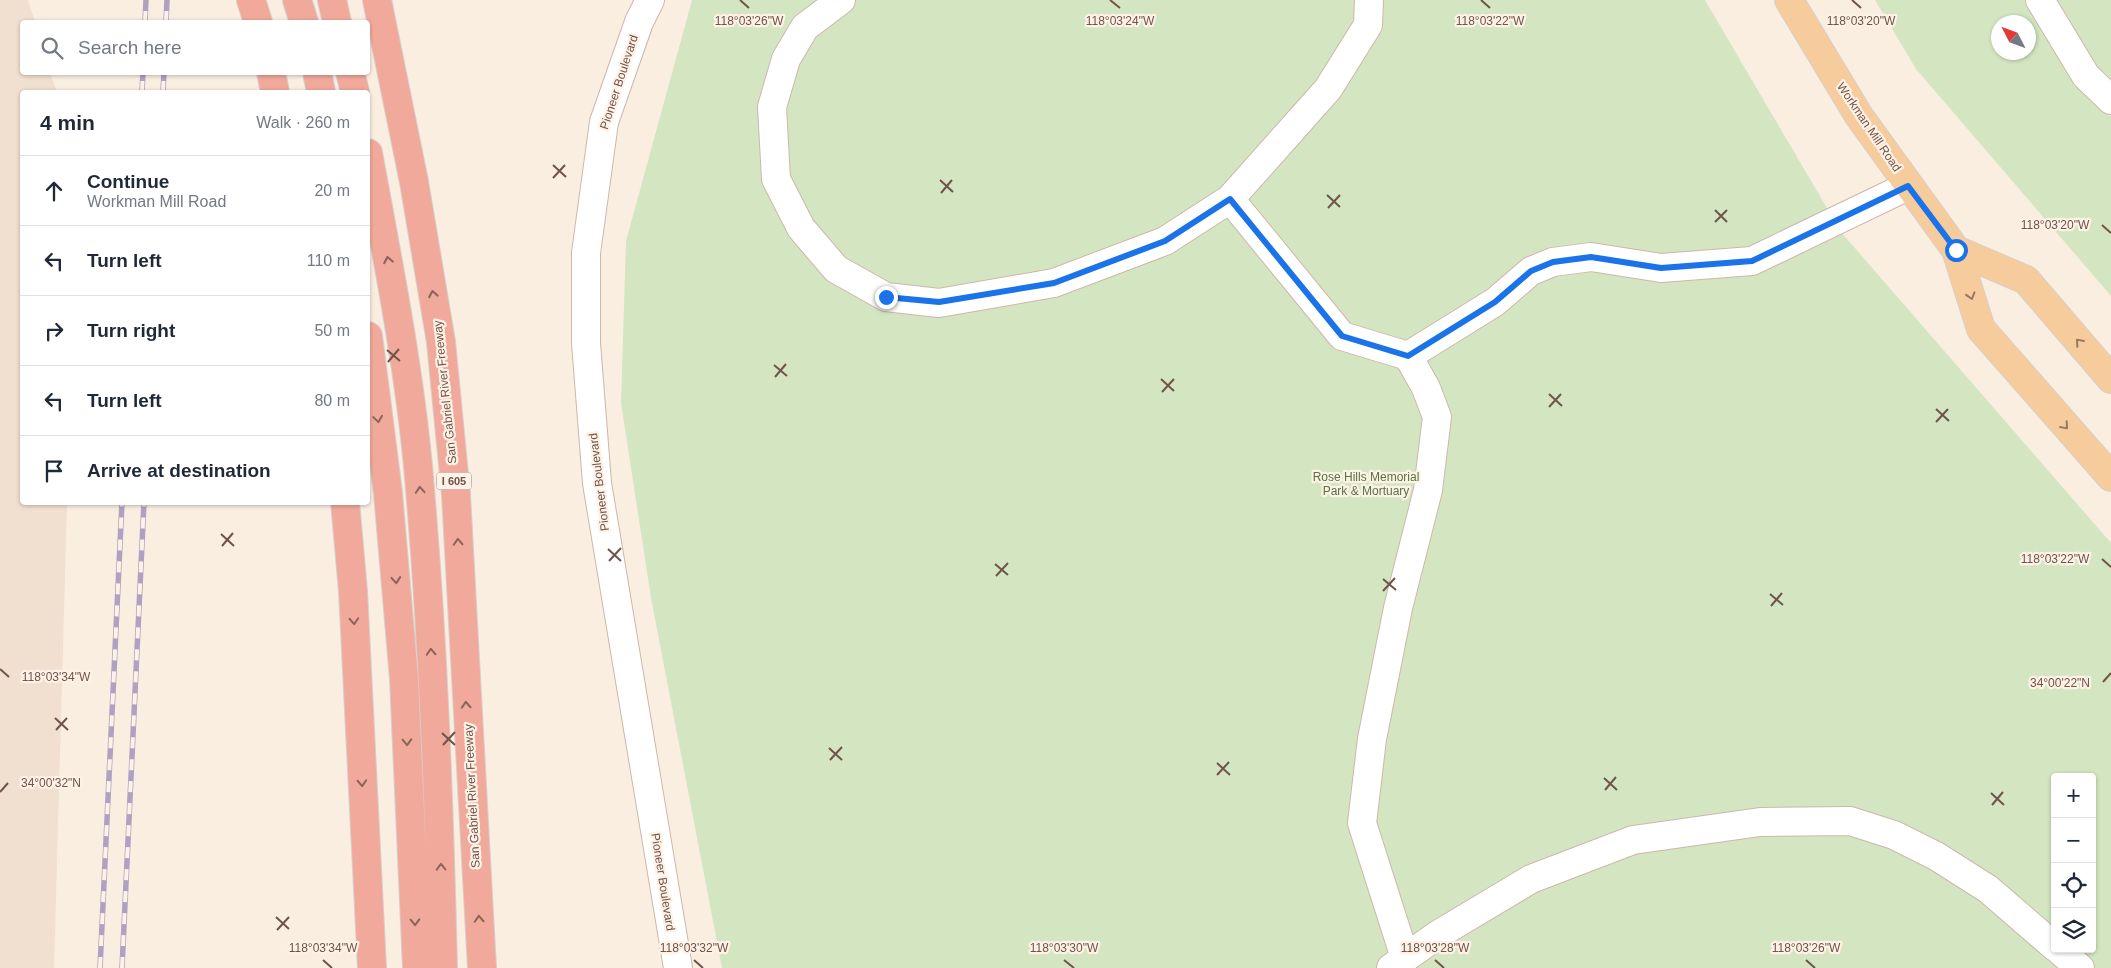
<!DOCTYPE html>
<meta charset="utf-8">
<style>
:root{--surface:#fff;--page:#f6f6f7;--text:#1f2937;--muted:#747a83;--line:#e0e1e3}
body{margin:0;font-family:Helvetica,sans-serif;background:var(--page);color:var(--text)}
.controls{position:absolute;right:15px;bottom:15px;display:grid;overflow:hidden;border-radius:5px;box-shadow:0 1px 4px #0004}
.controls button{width:45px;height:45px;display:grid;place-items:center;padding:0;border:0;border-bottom:1px solid var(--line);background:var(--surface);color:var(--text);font:25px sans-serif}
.compass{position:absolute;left:1991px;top:15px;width:45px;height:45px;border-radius:50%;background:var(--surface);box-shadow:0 1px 4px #0004;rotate:312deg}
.stop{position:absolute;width:15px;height:15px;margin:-11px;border:4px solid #1a73e8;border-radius:50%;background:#fff}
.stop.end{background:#1a73e8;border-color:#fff;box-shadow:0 1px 5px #0008}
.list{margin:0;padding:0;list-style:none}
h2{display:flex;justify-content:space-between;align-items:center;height:65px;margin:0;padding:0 20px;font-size:21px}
h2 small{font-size:16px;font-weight:400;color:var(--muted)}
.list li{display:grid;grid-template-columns:32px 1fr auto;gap:15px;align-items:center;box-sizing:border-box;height:70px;padding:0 20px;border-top:1px solid var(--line)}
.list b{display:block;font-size:19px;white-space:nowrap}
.list p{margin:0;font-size:16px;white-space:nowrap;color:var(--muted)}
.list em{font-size:16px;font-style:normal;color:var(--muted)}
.icon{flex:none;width:28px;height:28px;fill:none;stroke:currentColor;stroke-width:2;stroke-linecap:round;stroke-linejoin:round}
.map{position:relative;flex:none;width:2111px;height:968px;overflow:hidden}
.search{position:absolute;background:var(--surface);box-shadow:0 1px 4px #0004;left:20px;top:20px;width:350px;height:55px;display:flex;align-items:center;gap:12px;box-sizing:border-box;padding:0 18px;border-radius:5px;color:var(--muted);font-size:19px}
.panel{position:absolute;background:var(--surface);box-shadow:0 1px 4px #0004;left:20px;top:90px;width:350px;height:415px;border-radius:5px}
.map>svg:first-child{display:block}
.residential{fill:#f1dfd0}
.green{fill:#d4e6c1;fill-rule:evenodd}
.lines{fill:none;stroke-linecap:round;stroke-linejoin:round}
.minor-casing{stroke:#cdb7ac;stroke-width:30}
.major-casing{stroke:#d7cfcc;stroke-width:30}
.highway-casing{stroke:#d7cfcc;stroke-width:30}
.minor{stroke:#fff;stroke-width:28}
.major{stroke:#f6cc9c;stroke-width:28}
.highway{stroke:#f1a99b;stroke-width:28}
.rail-casing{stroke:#b0a1c2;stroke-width:5.5}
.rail{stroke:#fef2e6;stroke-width:4;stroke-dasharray:11;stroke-linecap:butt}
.oneway{stroke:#8a645a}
.oneway2{stroke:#987763}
.route{stroke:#1a73e8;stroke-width:6}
.ticks{fill:none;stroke:#70534a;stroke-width:2}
.labels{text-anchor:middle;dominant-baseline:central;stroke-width:4.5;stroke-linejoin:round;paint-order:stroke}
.shield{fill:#fef2e6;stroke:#9b8379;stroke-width:1}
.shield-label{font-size:11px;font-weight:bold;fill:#70534a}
.street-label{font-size:12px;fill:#70534a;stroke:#fef2e6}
.park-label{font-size:12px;fill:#567542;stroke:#fef2e6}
.ticks-label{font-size:12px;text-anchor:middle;fill:#70534a;stroke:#fef2e6;stroke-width:4.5;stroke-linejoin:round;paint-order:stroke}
</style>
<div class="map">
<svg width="2111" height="968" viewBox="0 0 2111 968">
<rect width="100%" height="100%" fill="#faeee1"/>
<path class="residential" d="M0 0H28L35 22H22V72L50 73 57 92H22V502L67 503 54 968H0Z"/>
<path class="green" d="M692 0H1705L1841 232 2111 543V968H722L651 598 621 403 626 241ZM2055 777H2092V949H2055Z
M1875 0H2111V296L1916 69ZM1998 22H2028V52H1998Z"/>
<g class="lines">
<defs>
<path id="minor" d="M650 0 639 22 604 122 586 253V343L597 483 678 968
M841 0 805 27 786 59 772 107 776 179 801 228 836 269 886 297 939 303 1054 283 1165 241 1230 199 1328 89 1368 25 1369 0
M2040 0 2086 76 2111 100
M1230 199 1342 336 1408 356 1426 388 1437 417 1428 490 1398 608 1372 739 1362 823 1405 958
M1408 356 1495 302 1531 271 1553 262 1591 257 1661 268 1752 261 1908 186
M2058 949 2080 968
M1391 968 1439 934 1531 879 1633 840 1760 822 1850 821 1894 835 1936 856 1988 889 2055 947"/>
<path id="major" d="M1789 0 1859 116 1956 250 1981 329 2111 477
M1956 250 2026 280 2111 379"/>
<path id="highway" d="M251 0 258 22
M297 0 304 22
M332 0 337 22
M377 0 414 182 441 342 456 495 482 968
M271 72 275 92
M317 72 321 92
M350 72 355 92
M368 153C387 257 408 361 418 466 433 633 439 801 443 968
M368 336 388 493 404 679 417 968
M345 502 353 591 372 968"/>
</defs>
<use href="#minor" class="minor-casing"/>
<use href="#major" class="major-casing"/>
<use href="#highway" class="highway-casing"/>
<use href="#minor" class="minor"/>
<use href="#major" class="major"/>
<use href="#highway" class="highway"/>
<defs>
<path id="rail" d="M145 22 146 0
M166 22 167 0
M142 92 143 72
M163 92 164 72
M100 968 122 502
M122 968 144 502"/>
</defs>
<use href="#rail" class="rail-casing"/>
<use href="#rail" class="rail"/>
</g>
<defs><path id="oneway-chevron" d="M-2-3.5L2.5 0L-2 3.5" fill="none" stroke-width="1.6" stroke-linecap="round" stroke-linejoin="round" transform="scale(1.25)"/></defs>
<g class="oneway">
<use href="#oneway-chevron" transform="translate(388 260) rotate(-101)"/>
<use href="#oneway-chevron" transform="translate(433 294) rotate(-100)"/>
<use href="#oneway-chevron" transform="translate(378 419) rotate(82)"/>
<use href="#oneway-chevron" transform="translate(420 490) rotate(-94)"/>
<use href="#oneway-chevron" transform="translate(458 542) rotate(-93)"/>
<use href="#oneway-chevron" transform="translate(396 580) rotate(85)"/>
<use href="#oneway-chevron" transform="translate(354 621) rotate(87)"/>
<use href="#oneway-chevron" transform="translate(431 652) rotate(-93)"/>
<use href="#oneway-chevron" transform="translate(466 705) rotate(-93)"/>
<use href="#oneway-chevron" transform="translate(407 742) rotate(88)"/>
<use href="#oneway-chevron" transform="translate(362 783) rotate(87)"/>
<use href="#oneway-chevron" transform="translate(441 867) rotate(-91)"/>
<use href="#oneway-chevron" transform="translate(479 919) rotate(-93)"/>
<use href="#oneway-chevron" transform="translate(415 922) rotate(88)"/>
</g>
<g class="oneway2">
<use href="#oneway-chevron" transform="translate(1971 296) rotate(73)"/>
<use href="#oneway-chevron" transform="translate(2079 342) rotate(-131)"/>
<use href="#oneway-chevron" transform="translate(2065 426) rotate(49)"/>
</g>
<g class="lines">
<path class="route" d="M886 297 939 302 1054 283 1165 241 1230 199 1342 336 1408 356 1495 302 1531 271 1553 262 1591 257 1661 268 1752 261 1908 186 1956 250"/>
</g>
<path class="ticks" d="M740 0 749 8M1110 0 1120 8M1481 0 1490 8M1852 0 1861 8M553 165 566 177M553 178 565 165M940 180 953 192M941 193 952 180M1327 195 1340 207M1328 208 1340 195M1715 210 1727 222M1715 222 1727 210M2102 225 2111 233M387 350 400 361M388 362 399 349M774 365 787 376M775 377 786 364M1161 379 1174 391M1162 392 1174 379M1549 394 1562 406M1549 407 1561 394M1936 409 1949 421M1936 422 1948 409M221 534 234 546M222 546 233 533M608 549 621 561M2102 559 2111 567M609 561 621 548M995 564 1008 575M996 576 1008 563M1383 579 1396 590M1383 591 1395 578M1770 594 1783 605M1771 606 1782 593M0 669 9 677M2103 682 2111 673M55 718 68 730M56 730 67 718M442 733 455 745M443 745 455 732M829 748 842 760M830 760 842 747M1217 763 1230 775M1217 775 1229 762M1604 778 1617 790M1605 790 1616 777M0 792 8 783M1991 793 2004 805M1992 805 2003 792M276 917 289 929M277 930 289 917M323 960 332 968M694 960 703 968M1064 960 1074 968M1435 960 1444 968M1806 960 1815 968"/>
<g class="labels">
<rect class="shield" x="436.5" y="472.5" width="35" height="17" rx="4"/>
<g class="shield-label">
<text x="454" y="481">I 605</text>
</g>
<g class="street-label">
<text transform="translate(619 82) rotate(-72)">Pioneer Boulevard</text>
<text transform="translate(1869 127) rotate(56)">Workman Mill Road</text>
<text transform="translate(445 392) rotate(-96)">San Gabriel River Freeway</text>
<text transform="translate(599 482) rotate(-97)">Pioneer Boulevard</text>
<text transform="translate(472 796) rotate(-93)">San Gabriel River Freeway</text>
<text transform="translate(663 882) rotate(81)">Pioneer Boulevard</text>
</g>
<g class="park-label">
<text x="1366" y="477">Rose Hills Memorial<tspan x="1366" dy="14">Park &amp; Mortuary</tspan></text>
</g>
</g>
<g class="ticks-label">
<text x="749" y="25">118°03'26"W</text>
<text x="1120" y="25">118°03'24"W</text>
<text x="1490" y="25">118°03'22"W</text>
<text x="1861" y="25">118°03'20"W</text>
<text x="2055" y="229">118°03'20"W</text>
<text x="2055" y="563">118°03'22"W</text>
<text x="56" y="681">118°03'34"W</text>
<text x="2060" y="687">34°00'22"N</text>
<text x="51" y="787">34°00'32"N</text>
<text x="323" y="952">118°03'34"W</text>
<text x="694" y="952">118°03'32"W</text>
<text x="1064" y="952">118°03'30"W</text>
<text x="1435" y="952">118°03'28"W</text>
<text x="1806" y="952">118°03'26"W</text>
</g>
</svg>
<div class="controls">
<button>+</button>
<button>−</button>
<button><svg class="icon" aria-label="locate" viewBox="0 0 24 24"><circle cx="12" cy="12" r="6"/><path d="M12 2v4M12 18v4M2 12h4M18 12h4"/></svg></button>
<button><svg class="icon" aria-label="layers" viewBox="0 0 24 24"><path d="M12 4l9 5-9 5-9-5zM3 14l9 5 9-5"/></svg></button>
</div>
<svg class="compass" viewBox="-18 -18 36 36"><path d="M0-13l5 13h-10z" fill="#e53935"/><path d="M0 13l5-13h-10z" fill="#747a83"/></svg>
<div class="stop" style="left:1956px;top:250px"></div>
<div class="stop end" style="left:886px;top:297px"></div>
<div class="search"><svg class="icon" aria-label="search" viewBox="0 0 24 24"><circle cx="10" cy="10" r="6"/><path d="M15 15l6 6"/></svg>Search here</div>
<section class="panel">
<h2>4 min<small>Walk · 260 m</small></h2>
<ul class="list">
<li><svg class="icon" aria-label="ahead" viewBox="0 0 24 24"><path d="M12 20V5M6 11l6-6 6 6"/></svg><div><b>Continue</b><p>Workman Mill Road</p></div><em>20 m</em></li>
<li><svg class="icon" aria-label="left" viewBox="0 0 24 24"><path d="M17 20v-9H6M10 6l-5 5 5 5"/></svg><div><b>Turn left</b></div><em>110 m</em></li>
<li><svg class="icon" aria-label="right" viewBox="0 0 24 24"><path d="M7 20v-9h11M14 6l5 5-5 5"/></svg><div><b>Turn right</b></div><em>50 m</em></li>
<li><svg class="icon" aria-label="left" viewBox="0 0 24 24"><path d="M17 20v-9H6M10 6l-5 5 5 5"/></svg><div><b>Turn left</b></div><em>80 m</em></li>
<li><svg class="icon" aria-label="arrive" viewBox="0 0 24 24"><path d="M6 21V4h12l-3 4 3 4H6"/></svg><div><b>Arrive at destination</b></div></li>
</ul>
</section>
</div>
